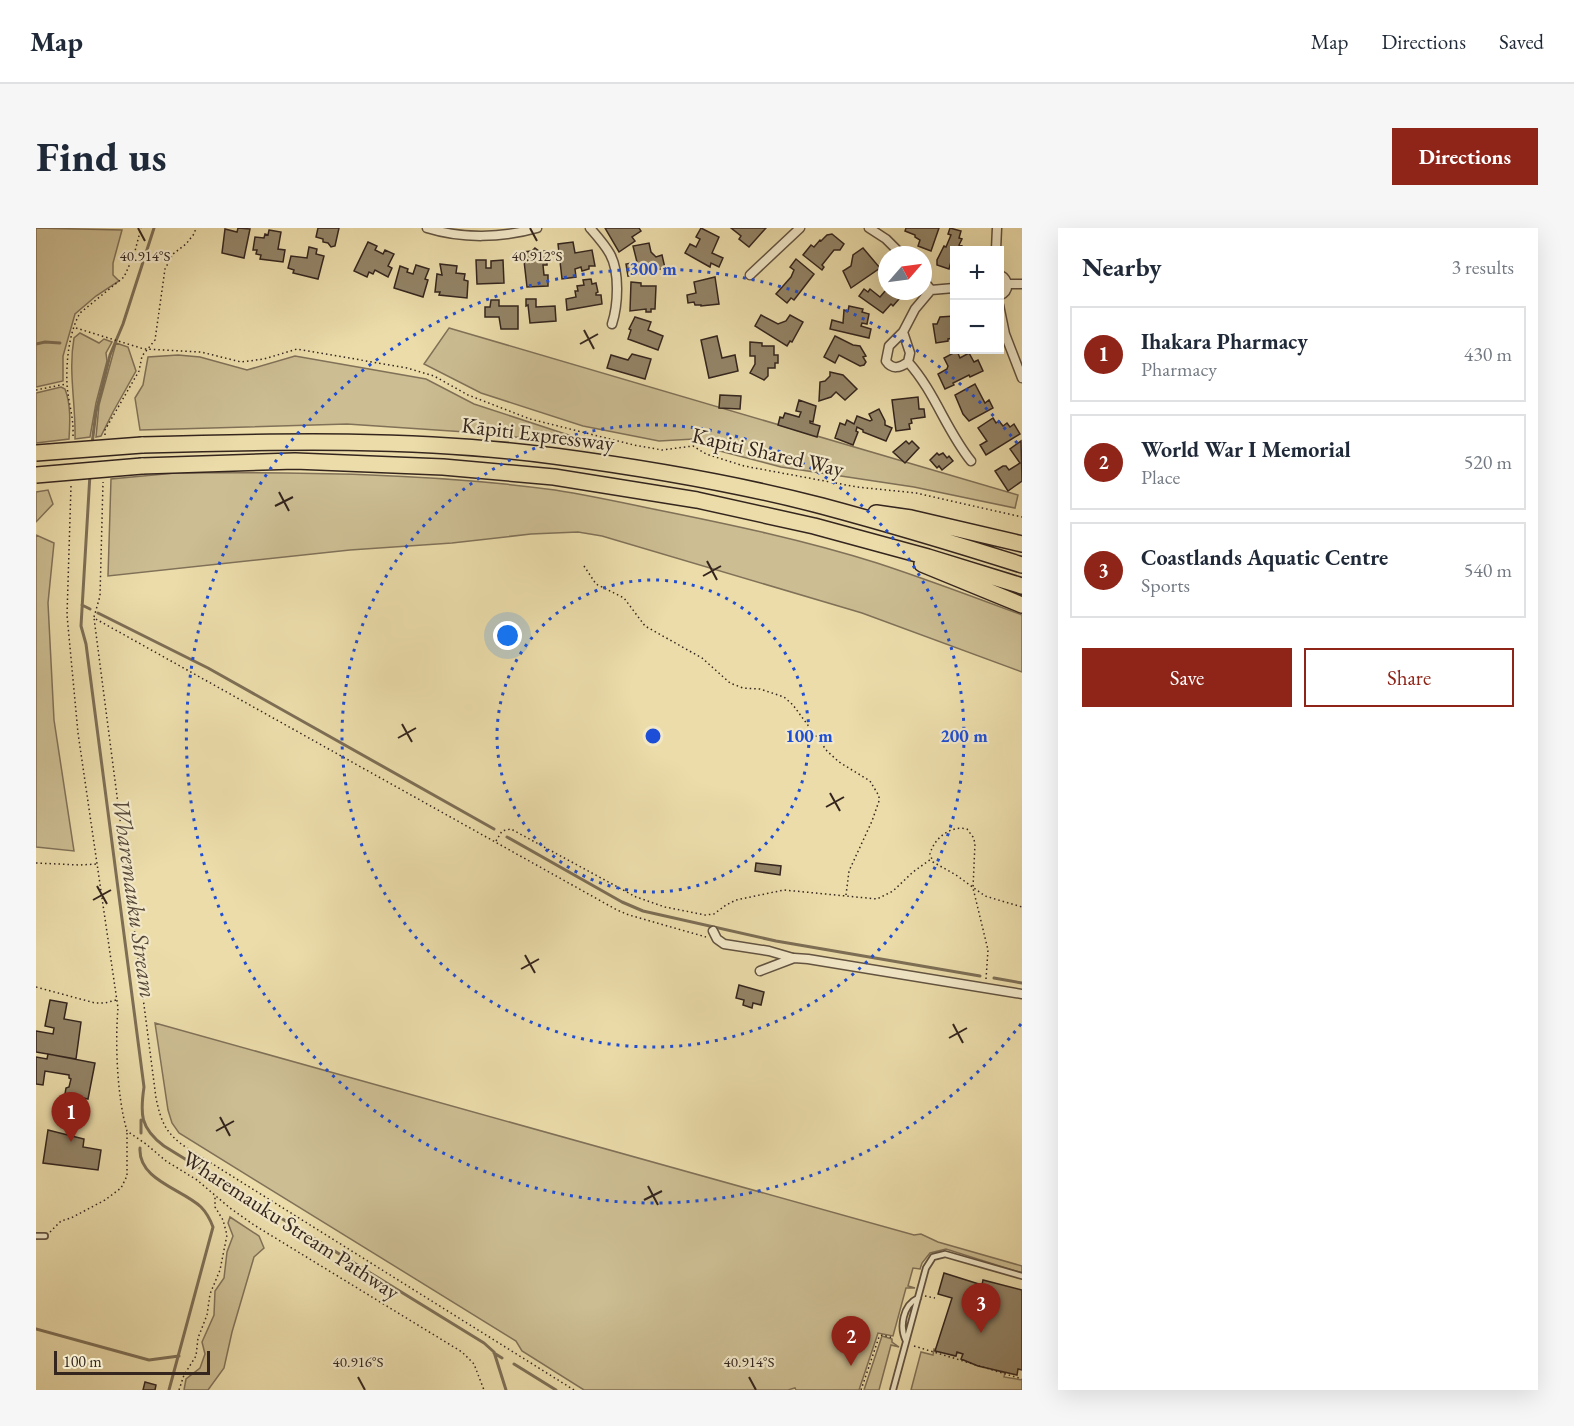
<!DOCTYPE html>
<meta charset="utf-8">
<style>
:root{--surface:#fff;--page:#f6f6f7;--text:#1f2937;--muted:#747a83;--line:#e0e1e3;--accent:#8f2418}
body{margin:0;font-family:"EB Garamond",serif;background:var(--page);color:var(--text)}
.controls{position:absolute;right:18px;top:18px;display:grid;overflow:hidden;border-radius:0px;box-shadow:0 6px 24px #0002}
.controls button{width:54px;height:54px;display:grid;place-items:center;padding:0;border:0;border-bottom:2px solid var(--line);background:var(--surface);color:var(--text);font:30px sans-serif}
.compass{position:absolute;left:842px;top:18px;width:54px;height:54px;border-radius:50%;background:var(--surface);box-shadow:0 6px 24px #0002;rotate:62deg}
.scale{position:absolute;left:18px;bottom:15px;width:156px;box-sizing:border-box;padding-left:6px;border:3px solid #34251e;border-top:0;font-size:16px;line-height:21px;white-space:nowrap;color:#34251e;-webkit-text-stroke:4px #f2e8c8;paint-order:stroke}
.you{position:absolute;left:472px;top:408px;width:21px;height:21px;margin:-15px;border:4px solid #fff;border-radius:50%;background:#1a73e8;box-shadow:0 0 0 9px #1a73e833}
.badge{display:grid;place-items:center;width:39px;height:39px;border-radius:50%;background:var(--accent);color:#fff;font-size:20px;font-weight:700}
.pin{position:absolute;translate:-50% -50px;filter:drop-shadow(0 2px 3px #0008)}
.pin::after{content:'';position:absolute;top:32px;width:21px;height:18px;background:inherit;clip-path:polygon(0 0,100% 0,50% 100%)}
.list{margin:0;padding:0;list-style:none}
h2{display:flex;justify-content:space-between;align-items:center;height:78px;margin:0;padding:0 24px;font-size:26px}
h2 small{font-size:20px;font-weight:400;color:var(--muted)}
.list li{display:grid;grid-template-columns:39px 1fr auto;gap:18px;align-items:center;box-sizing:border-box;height:96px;margin:0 12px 12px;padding:0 12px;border:2px solid var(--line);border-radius:0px}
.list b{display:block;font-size:22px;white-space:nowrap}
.list p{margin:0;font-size:20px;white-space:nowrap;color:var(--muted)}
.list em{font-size:20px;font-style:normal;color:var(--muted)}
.actions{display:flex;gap:12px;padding:18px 24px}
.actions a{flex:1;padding:14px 0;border:2px solid var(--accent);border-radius:0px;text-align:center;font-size:21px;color:var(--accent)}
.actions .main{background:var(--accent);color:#fff}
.map{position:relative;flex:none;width:986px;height:1162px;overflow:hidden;border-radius:0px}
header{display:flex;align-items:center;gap:36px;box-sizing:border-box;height:84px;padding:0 30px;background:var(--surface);border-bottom:2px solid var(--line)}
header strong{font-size:28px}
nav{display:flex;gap:33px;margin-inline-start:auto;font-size:21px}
.intro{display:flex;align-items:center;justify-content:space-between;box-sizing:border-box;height:144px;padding:0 36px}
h1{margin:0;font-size:42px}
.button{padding:15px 27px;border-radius:0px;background:var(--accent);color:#fff;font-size:21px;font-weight:700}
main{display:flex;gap:36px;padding:0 36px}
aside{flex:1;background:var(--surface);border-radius:0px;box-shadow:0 6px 24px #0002}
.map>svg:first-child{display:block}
.green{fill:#ccbd92;stroke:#807158;stroke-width:1.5}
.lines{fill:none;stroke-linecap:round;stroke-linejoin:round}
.stream{stroke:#7d6e55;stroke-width:3}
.building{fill:#938467;stroke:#34251e;stroke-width:1.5}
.service-casing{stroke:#625341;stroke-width:8}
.minor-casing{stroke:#625341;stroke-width:11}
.motorway-casing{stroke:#34251e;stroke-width:18}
.path{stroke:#34251e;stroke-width:1.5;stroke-dasharray:1.5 3;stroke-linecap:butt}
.service{stroke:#f2e8c8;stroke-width:4.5}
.minor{stroke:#f2e8c8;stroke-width:8}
.motorway{stroke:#ebdcaa;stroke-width:15}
.motorway-bridge-casing{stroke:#34251e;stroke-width:18;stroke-linecap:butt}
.motorway-bridge{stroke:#ebdcaa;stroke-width:15}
.ticks{fill:none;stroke:#34251e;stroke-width:2}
.ring{fill:none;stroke:#1d4ed8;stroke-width:3;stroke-dasharray:3 6}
.labels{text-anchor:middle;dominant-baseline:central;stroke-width:4.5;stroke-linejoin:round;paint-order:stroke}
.street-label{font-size:22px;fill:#34251e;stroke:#f2e8c8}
.water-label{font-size:24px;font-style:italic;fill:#58493a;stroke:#f2e8c8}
.ticks-label{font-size:15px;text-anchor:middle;fill:#34251e;stroke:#f2e8c8;stroke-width:4.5;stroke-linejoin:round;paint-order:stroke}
.centre{fill:#1d4ed8;stroke:#f2e8c8;stroke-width:3}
.ring-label{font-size:18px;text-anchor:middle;font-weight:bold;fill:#1d4ed8;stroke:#f2e8c8;stroke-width:4.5;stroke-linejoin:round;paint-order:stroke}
</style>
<header>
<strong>Map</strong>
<nav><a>Map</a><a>Directions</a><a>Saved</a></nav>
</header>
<div class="intro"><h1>Find us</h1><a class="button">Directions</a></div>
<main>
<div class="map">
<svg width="986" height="1162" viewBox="0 0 986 1162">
<rect width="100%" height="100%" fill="#ebdcaa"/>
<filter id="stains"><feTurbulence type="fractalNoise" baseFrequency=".00333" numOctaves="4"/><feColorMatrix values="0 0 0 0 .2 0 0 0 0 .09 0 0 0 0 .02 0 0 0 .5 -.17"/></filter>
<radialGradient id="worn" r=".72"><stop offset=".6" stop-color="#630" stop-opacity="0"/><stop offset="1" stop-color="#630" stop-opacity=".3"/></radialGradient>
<path class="green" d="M0 0 86 2 77 35V47L83 53 60 68 39 86 27 128V153L0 159Z
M413 100 982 267 979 280 878 259 745 239 684 223 658 211 623 213 547 198 445 165 388 136Z
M44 105 63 115 68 111 76 114 70 125 71 133 60 175 54 209 39 211C40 176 32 144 38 110Z
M80 115 92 119 100 143 77 184 65 208 60 209 63 177Z
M142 127 164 129 211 142 259 128 390 151 438 176 566 218 430 204 311 196 104 202 99 170 107 157 112 129Z
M25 159 29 161C35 177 34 194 33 211L0 215V165Z
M139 245C265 244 393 245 519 262 551 267 584 274 617 281 692 296 768 312 841 335 890 351 938 369 986 387V444L826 385 566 308 542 304 495 306 416 315 314 322 72 348 75 251Z
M12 262 17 276 0 294V264Z
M0 307 18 315 12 375 18 492 38 623 0 619Z
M119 795 878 1007 885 1006 902 1014 986 1038V1045L910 1021 894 1025 886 1035 884 1041 877 1040 872 1058 879 1060H870L857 1108 842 1105 823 1162H760L759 1160 752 1162H548L486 1123 480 1113 143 905 136 895 132 882Z
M194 989 223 1008 228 1020 218 1029 196 1104 188 1140 172 1162H148L150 1151 164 1140 169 1126 166 1114 178 1087 179 1063 188 1050 191 1024 197 1008 192 995Z
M846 1108 856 1111V1114L863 1119 855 1117 843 1162H828Z
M898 1121 919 1128 921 1124 927 1126 926 1131 969 1145 968 1149 986 1152V1162H875L885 1124 897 1127Z"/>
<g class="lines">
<path class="stream" d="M0 116 9 114 24 115
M56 216 60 184 74 127 87 96 118 0
M54 246 45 398 50 416 108 859C104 886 104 900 128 918L448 1115 458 1124 470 1162
M46 377 54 381
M62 385 172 440 458 601
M471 609 586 674 607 683 740 713 944 748
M958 750 986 755
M105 905V892
M104 920C102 952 146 961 165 979 171 985 174 991 177 999L133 1162
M0 1101 113 1132 143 1128
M458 1125 466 1130
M478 1136 520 1162"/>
</g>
<path class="building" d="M202 0 214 1 208 30 186 25 189 1 201 4Z
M282 0H303L299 18 295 19 292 15 287 14V11L280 9Z
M569 0H603L605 3 596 9 599 13 583 24Z
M665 0 683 9 676 25 687 30 683 39 675 35 674 39 649 25 654 16 660 19 664 11 660 9Z
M695 0H730L713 19 703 11 705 8Z
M870 0H903L895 23 882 18 884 12 879 9V7L869 3Z
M914 0 925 3 923 10 926 11 923 17 926 18 924 22H918V31L916 30 913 41 901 37V32L908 18 910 19 915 7 912 6Z
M233 2 245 4 242 21 249 22 247 34 224 31 225 27 220 26 221 22H217L219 9 228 10 229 6 232 7Z
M796 6 808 16 804 22H798L786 37 788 39 786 42 767 27 775 17 778 19 784 12 785 13 791 7Z
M332 14 341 18 339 22 347 26 349 22 358 26 352 38 356 40 352 49 339 42 337 46 333 44 331 49 318 43Z
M537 14 539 25 556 22 559 38H553V41L546 43 545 39 539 41 540 49 526 51 522 16Z
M613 15 615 24 620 29 626 27 629 40 592 48 590 36 601 34 597 18Z
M273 19 281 21 280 26 288 28 282 51 257 45 258 42 252 40 255 28 271 30Z
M499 20 503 23H511V37H507L508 47H512V58L491 59 487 24 496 23Z
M827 20 844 40 815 60 807 43 815 38 817 27Z
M760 31 778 46 758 72 755 70 751 75 740 66 755 49 758 42 754 39Z
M440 32H450V40H455V33L467 32 468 55 441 56Z
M404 36 421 38 420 45 429 46 428 52 432 53 431 70 403 67 404 64H399L401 46 406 47Z
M380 37 393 41 389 51 392 52 387 69 358 60 364 38 372 41 371 44 377 46Z
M679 49 683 76 665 78V77H659L658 74 652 75 651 67 660 65 658 54Z
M555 51 556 56 560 55 562 64 560 65V67H565L566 76 531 82 530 71 540 69 539 63H542L541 58 548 57 547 52Z
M595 54 605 55V58H620L619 81H615V84H610V81L594 83Z
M850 55 851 63H864V66L861 69 863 71 857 78 855 76 847 85 823 68 828 61 832 64 834 61 844 69 850 62 847 59Z
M490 71H500V79L519 78 520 93 494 95 492 77 490 78Z
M455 72H463V78H482V101H465L463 89H449V79H454Z
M813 78 827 81 826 84 833 86 831 96 826 95 825 98 835 101 833 110 794 101 796 92 807 95 808 82 812 83Z
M725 87 742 96 750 93 754 87 767 94 756 114 754 113 751 118 719 98Z
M918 88V110L912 111V113L900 115 897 96H901L904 89Z
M599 89 615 94 612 102 627 108 622 122 592 111 595 102 593 101Z
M681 108 686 130 699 127 702 143 673 150 665 112Z
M799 108 817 117 824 118 830 128 827 129 830 134 828 137 824 138 803 127 799 135 788 129Z
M714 114 726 115V118H738V127H742V135H739V140H732V148L728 152 714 145 719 136V128H714Z
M921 123 924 130 933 125 938 134 942 132 947 143 934 149 933 147 917 155 918 157 909 161 902 146 911 141 912 138 908 130Z
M596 126 615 131 609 151 571 140 575 127 592 132Z
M794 144 807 147 821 161 809 172 800 164 795 169 783 173 784 154 789 153 794 148Z
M939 156 949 175 953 172 957 180 933 193 927 186 919 167Z
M684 167 705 168 704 181 683 180Z
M882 169 883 181H888L889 189 875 191 876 195 873 196 874 201 860 203 856 172Z
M763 172 780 178 777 194 774 193V195L784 198 781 209 742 197 744 189 747 190 749 185 763 189 765 184 760 183Z
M843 181 849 193V197L856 200 850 213 827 204V202L821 199 820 203 822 204 817 217 799 210 804 195 809 197 811 192 818 196 821 188 834 193 836 192 833 186Z
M957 190 960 195 963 193 967 198 971 195 974 199 978 196 984 206 950 227 944 217 951 213 942 200Z
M870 213 873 216 876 213 883 220 869 235 857 224Z
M985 213 986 253 972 263 959 243 967 238H970L973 242 984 235 974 221Z
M901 225 903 227 907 225 911 230 913 228 917 233 906 242 903 238 901 240 894 232Z
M720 635 745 638 744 647 719 643Z
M703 757 728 764 725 777 717 775 716 780 707 777 708 772 700 770Z
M14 772 31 775 28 791 45 794 40 831 0 824V803L17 806 18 800 9 798Z
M12 826 59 835 52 871 29 866 30 860 33 859 35 851 33 850V847L9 843 7 857 0 856V829L11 831Z
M12 902 48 911 47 919 65 922 62 942 7 935Z
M908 1045 946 1057 947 1052 986 1062V1142L982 1141 981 1147 942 1138 925 1131 927 1126 921 1124 920 1128 899 1123 916 1070 902 1066Z
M109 1154 120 1157 119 1162H107Z"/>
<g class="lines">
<defs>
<path id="service" d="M0 1008H9
M870 1113C863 1099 867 1077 882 1070
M857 1162 890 1040 897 1029 909 1026 986 1048"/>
<path id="minor" d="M391 0C426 11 466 10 501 0
M554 0C561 8 569 17 574 26 584 44 582 77 576 96
M833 0 850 11 866 27
M960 22 961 0
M963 46C974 52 974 63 963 68
M714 47 764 0
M887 52 895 62 918 60
M972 56H986
M963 77 969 106 986 150
M867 104 874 125 872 134C864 140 856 142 850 133L853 118 867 104 879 81 895 62
M872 134C899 164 910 202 935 233
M677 703 681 711 688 716 733 723 757 730
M724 743 758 730 772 731 986 766"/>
<path id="motorway" d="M106 217C243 213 382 210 518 228 608 240 698 255 786 278 853 296 920 316 986 337
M106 238 259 233 407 239 518 249 661 272 778 298 892 329 986 358
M840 285 875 290 986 316
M886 336 986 377"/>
</defs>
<use href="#service" class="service-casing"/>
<use href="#minor" class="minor-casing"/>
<use href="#motorway" class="motorway-casing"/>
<path class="path" d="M40 100 108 121 165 124 205 134 228 131 261 121 371 140 398 148 432 167 494 191 598 217 626 222 657 218 670 226 708 238 821 259 880 265 986 289
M0 162 30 156
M69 207V202L103 143 106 128 119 112 129 41 137 26 150 16 158 6 160 0
M37 208C38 189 32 174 31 156 30 134 33 104 44 85L88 49 98 27 105 0
M35 258 31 387 42 505 82 780C79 815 81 869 91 903L110 916 130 933 161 952 194 980 218 997 426 1124 438 1136 448 1162
M548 338 560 356 588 370 609 398 666 430 694 455 707 460 724 461 748 469 757 477 791 523 803 534 834 553 843 568V573L836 593 813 643 810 667
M58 389 64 368 67 254
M460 613 466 603 475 601 600 669 629 679 669 687 678 686 690 677 700 672 748 662 841 671 857 663 877 644 895 631
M0 635 44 637 61 636
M950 751 952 722 937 660 939 615 937 609 931 601C915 597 898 610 894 626L897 634 920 647 949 668 986 679
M0 759 59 775H69L80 772
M14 1004 25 993 35 990 69 972 85 960 91 948V904
M889 1068 899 1070
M878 1118 986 1151
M143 1162 148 1147 160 1128 162 1110 171 1087 174 1066 184 1042 191 1007 187 992 179 979V968
M538 1162 151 920C130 906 125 894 120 870L58 390 581 682 593 687 670 709
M825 1162 843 1109 846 1107 858 1110"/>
<use href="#service" class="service"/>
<use href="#minor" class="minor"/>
<use href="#motorway" class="motorway"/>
<defs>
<path id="motorway-bridge" d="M0 225 106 217
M0 247 106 238"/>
</defs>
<use href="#motorway-bridge" class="motorway-bridge-casing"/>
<use href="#motorway-bridge" class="motorway-bridge"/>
</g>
<path class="ticks" d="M102 0 109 13M494 0 501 13M548 102 558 121M544 116 562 106M243 264 253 283M239 278 257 269M671 333 681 352M667 348 685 338M366 496 376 514M362 510 380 500M794 565 804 583M790 579 808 569M61 658 71 676M57 672 75 662M489 727 499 745M485 741 503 731M917 796 927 815M913 810 931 800M184 889 194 908M180 903 198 893M612 958 622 977M608 972 626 963M322 1149 329 1162M713 1149 720 1162"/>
<g class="ring">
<circle cx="617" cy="508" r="156"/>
<circle cx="617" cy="508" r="311"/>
<path d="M985 796A467 467 0 1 1 985 220"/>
</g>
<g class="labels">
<g class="street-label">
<text transform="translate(502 206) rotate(7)">Kāpiti Expressway</text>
<text transform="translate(732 224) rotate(13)">Kapiti Shared Way</text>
<text transform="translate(255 997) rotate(33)">Wharemauku Stream Pathway</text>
</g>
<g class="water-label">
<text transform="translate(99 670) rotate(82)">Wharemauku Stream</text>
</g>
</g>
<g class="ticks-label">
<text x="109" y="33">40.914°S</text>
<text x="501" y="33">40.912°S</text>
<text x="322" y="1139">40.916°S</text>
<text x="713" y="1139">40.914°S</text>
</g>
<circle cx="617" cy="508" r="9" class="centre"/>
<g class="ring-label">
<text x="617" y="47">300 m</text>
<text x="773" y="514">100 m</text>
<text x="928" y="514">200 m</text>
</g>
<rect width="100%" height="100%" filter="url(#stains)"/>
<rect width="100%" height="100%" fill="url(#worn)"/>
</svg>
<div class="controls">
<button>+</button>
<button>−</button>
</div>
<svg class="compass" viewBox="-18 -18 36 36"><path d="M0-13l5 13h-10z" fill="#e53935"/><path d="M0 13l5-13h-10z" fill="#747a83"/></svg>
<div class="scale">100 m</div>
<div class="you"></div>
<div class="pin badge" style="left:35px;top:914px">1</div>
<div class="pin badge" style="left:815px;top:1138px">2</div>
<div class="pin badge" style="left:945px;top:1105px">3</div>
</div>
<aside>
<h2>Nearby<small>3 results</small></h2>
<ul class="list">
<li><span class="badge">1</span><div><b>Ihakara Pharmacy</b><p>Pharmacy</p></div><em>430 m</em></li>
<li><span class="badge">2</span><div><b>World War I Memorial</b><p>Place</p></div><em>520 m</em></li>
<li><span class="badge">3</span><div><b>Coastlands Aquatic Centre</b><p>Sports</p></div><em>540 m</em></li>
</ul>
<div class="actions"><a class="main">Save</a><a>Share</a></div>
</aside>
</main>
